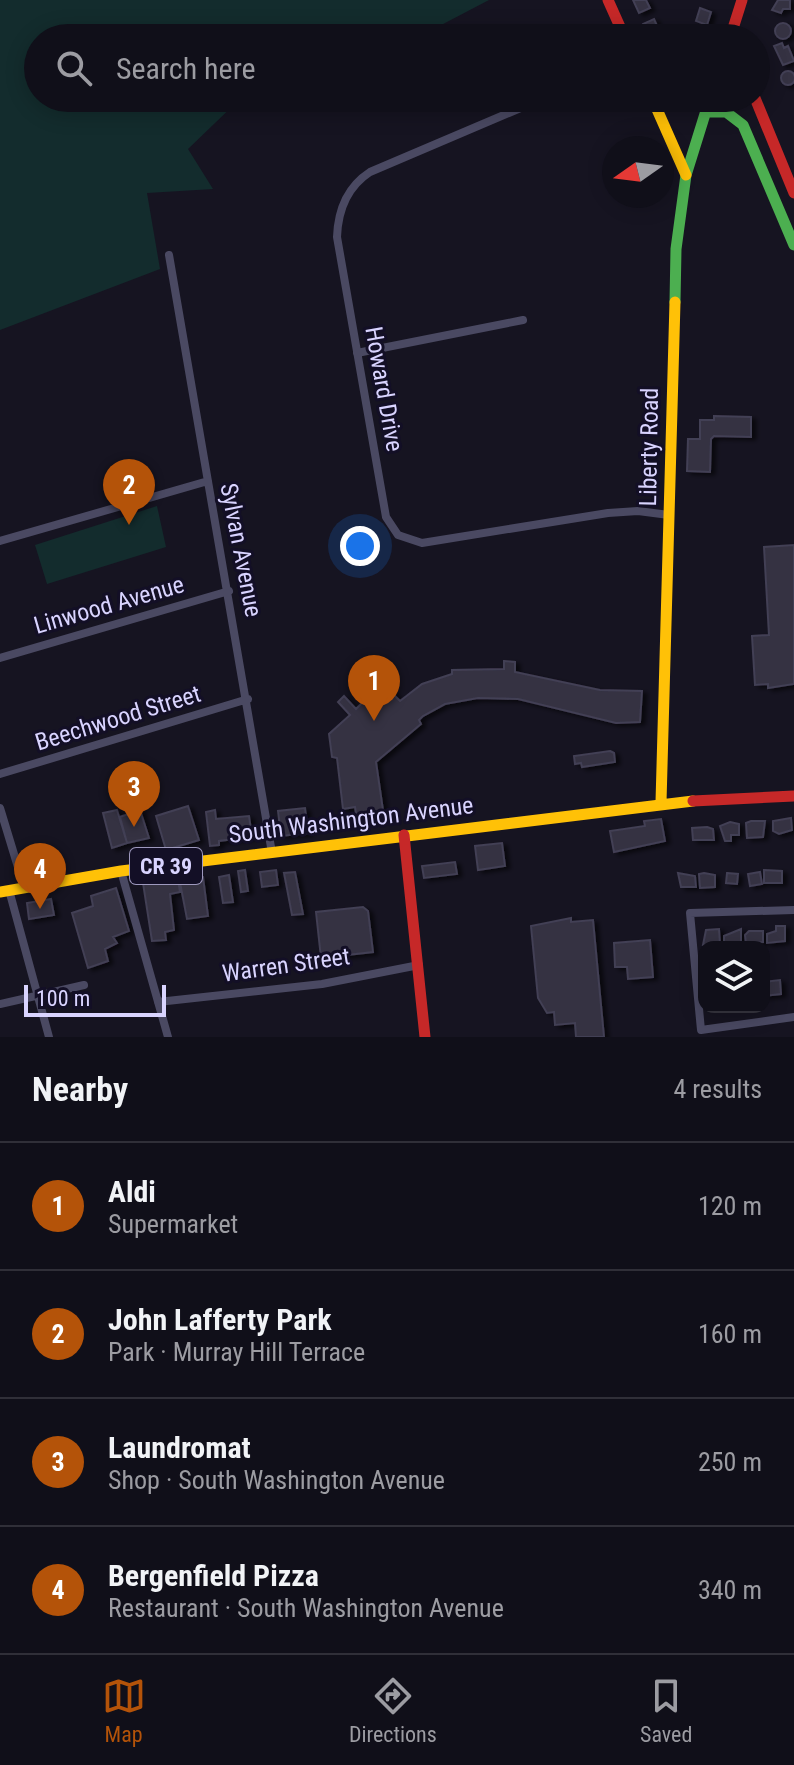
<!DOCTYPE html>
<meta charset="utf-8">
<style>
:root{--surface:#100f19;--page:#1e1d26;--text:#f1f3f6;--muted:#9c9ca2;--line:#302f38;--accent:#b45309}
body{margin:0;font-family:"Roboto Condensed",sans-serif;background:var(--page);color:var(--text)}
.controls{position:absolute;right:24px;bottom:24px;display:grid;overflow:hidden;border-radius:16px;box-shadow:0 4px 20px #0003}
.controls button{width:72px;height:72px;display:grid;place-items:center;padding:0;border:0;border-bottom:2px solid var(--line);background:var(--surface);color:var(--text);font:40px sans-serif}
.compass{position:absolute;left:602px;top:136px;width:72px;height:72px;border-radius:50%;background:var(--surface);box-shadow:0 4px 20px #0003;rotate:256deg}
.scale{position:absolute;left:24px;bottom:20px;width:142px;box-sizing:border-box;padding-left:8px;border:4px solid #d9d4ff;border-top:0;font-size:22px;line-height:28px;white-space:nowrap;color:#d9d4ff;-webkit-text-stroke:6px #130f26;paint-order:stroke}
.you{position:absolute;left:360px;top:546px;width:28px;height:28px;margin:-20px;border:6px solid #fff;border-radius:50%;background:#1a73e8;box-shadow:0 0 0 12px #1a73e833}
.badge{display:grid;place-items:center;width:52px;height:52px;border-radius:50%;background:var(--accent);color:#fff;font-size:26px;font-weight:700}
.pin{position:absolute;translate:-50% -66px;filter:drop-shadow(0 2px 4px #0008)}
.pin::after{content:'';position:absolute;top:42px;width:28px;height:24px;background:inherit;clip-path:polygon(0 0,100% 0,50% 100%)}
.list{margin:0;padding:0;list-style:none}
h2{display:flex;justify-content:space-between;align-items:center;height:104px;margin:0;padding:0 32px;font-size:34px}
h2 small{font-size:26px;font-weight:400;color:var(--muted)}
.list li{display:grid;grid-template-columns:52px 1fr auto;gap:24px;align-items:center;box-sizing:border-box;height:128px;padding:0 32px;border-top:2px solid var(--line)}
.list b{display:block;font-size:30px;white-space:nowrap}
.list p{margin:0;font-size:26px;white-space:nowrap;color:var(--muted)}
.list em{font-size:26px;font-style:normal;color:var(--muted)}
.icon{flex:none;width:44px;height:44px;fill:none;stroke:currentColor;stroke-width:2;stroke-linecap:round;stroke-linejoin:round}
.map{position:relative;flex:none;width:794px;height:1037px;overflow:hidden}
.search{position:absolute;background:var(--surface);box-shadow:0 4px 20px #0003;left:24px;right:24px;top:24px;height:88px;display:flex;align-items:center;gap:20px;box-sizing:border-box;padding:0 28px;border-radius:44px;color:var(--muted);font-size:30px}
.sheet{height:616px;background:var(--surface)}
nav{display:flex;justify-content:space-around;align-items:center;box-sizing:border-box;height:112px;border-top:2px solid var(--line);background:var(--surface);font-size:22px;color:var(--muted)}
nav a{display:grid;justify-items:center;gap:4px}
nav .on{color:var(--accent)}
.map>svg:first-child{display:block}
.green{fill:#132c2d}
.building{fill:#343243;stroke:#433f54;stroke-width:2;filter:url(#shadow)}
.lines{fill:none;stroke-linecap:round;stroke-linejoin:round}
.street{stroke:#4a4962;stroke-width:8}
.fast{stroke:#4caf50;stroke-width:11}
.slow{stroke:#ffc107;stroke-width:11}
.jam{stroke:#c62828;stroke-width:11}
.labels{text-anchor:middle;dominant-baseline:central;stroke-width:6;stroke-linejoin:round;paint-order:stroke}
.shield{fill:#130f26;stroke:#9e99be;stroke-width:2}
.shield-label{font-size:22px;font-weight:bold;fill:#d9d4ff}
.street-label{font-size:24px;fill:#d9d4ff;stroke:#130f26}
</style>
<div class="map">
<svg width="794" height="1037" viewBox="0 0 794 1037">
<defs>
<filter id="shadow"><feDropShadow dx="4.5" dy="2.5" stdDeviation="2" flood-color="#0009"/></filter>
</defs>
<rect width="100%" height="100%" fill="#161421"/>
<path class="green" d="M0 0H489L424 34 355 38H38V98H241L188 149 213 189 147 193 160 269 0 330Z
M157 506 166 547 47 584 35 545Z"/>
<path class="building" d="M633 0H646L650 8 639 13Z
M778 0H790V9H783L781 13 772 10Z
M700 8 711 12 707 25 696 21Z
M654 19 660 33 646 38 643 24Z
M775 31a8 8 0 1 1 16 0a8 8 0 1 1-16 0Z
M782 43 784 48 788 46 794 61 783 65 774 46Z
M781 78a7 7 0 1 1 14 0a7 7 0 1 1-14 0Z
M714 416 751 417V437L714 436 711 439 710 472 687 471 688 439H700V420H714Z
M794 545V684L768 688V684L755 685 752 636 769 635 764 547Z
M504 661 515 662V672L600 690 642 691 640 722 616 723 518 699 478 698 445 704 423 716 419 720 421 724 376 762 384 817 357 820 355 807 343 809 337 758 332 757 329 734 350 715 338 702 344 696 356 709 382 683 400 701 422 684 452 674V670L504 669Z
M610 751 614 753 615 762 582 767 581 763 575 764 574 756Z
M188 806 199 840 166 850 156 816Z
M305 808 308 833 281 836 278 811Z
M117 810 127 843 112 848 103 813Z
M140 810 149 838 127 843 120 817Z
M215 810 216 819 249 816 252 837 219 841V845L210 846 206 812Z
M791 818 792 830 779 834 773 831V821Z
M661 819 665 841 614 852 610 831 645 826 644 821Z
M751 821H765L763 837 747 838 746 823Z
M730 822 739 824V835H731V841H725L720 826Z
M707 827 713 829 714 840H693L692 828Z
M502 843 505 866 478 870 475 846Z
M455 862 457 874 424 878 422 866Z
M245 870 248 891 241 892 238 871Z
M276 870 278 885 262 887 260 872Z
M764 870 782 871V883H764Z
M295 872 303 914 292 915 284 873Z
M760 872 762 884 750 886 748 874Z
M678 873 695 876 696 887H681Z
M704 873 715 875V887L700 888 699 874Z
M727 873 738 874 737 884 726 883Z
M229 875 233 902 223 903 219 877Z
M187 876 188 879 203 877 208 916 187 919 179 877Z
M178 880 180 892 170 894 174 930 165 932 166 940 152 941 143 883Z
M116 888 129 931 113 937 117 943 105 949 108 961 88 968 72 913 93 906 91 896Z
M51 899 54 915 29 919 27 903Z
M363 907 368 911 373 952 321 958 316 912Z
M571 918V922L593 920 604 1037H576L575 1023 555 1025 554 1012 547 1013 538 998 531 926Z
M776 926H785V941L767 943V934L776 931Z
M719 929 720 944 703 945 706 930Z
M741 929V943L724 946V936Z
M749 931H763V942L746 944 745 935Z
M650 940 653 977 628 979 627 967H615L614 943Z
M780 980 781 994 764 996V982Z"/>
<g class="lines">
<path class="street" d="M544 98 370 172C347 187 338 210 337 237L386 517 398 535 422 543 608 513 638 511 669 515
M169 255 272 853
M357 353 523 320
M0 541 208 481
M0 658 229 591
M0 774 248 699
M0 808 24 887
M121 871 168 1037
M9 890 49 1037
M794 910 690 913 701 1030 794 1017
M158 1002 322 984 419 965
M0 1004 84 985"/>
<path class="fast" d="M706 112H726L743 125 794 245
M675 302 676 249 686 175 710 98"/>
<path class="slow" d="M652 98 686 175
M661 802 675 302
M0 892 121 871 693 801"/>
<path class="jam" d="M608 0 625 38
M730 38 742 0
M755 98 794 193
M693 801 794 796
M404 835 425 1037"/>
</g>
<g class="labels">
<rect class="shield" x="130" y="848" width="72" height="36" rx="6"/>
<g class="shield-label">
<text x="166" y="866">CR 39</text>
</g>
<g class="street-label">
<text transform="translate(384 389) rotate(80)">Howard Drive</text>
<text transform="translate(649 447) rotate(-89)">Liberty Road</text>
<text transform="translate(241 550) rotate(79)">Sylvan Avenue</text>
<text transform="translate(109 605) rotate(-16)">Linwood Avenue</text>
<text transform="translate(118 718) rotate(-17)">Beechwood Street</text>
<text transform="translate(351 820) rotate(-7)">South Washington Avenue</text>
<text transform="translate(286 965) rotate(-8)">Warren Street</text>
</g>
</g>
</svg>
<div class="controls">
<button><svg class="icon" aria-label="layers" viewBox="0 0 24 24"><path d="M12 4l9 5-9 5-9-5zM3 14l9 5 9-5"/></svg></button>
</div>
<svg class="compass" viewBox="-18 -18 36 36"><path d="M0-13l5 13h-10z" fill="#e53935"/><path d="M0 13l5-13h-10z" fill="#9c9ca2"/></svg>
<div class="scale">100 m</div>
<div class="you"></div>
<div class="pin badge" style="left:374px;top:721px">1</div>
<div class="pin badge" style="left:129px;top:525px">2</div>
<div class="pin badge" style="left:134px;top:827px">3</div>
<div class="pin badge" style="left:40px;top:909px">4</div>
<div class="search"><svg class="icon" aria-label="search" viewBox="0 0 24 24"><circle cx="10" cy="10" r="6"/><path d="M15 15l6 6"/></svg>Search here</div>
</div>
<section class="sheet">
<h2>Nearby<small>4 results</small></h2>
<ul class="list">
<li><span class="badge">1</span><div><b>Aldi</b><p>Supermarket</p></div><em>120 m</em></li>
<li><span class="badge">2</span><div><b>John Lafferty Park</b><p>Park · Murray Hill Terrace</p></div><em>160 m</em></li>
<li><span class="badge">3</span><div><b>Laundromat</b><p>Shop · South Washington Avenue</p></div><em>250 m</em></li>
<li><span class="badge">4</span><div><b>Bergenfield Pizza</b><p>Restaurant · South Washington Avenue</p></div><em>340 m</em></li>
</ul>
</section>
<nav>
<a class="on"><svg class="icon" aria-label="map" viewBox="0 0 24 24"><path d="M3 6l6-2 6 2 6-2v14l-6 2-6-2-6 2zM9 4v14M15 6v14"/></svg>Map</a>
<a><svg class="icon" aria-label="directions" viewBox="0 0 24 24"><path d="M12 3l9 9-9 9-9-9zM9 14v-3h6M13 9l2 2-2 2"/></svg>Directions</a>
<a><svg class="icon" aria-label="saved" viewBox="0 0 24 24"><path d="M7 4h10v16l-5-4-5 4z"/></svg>Saved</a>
</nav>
